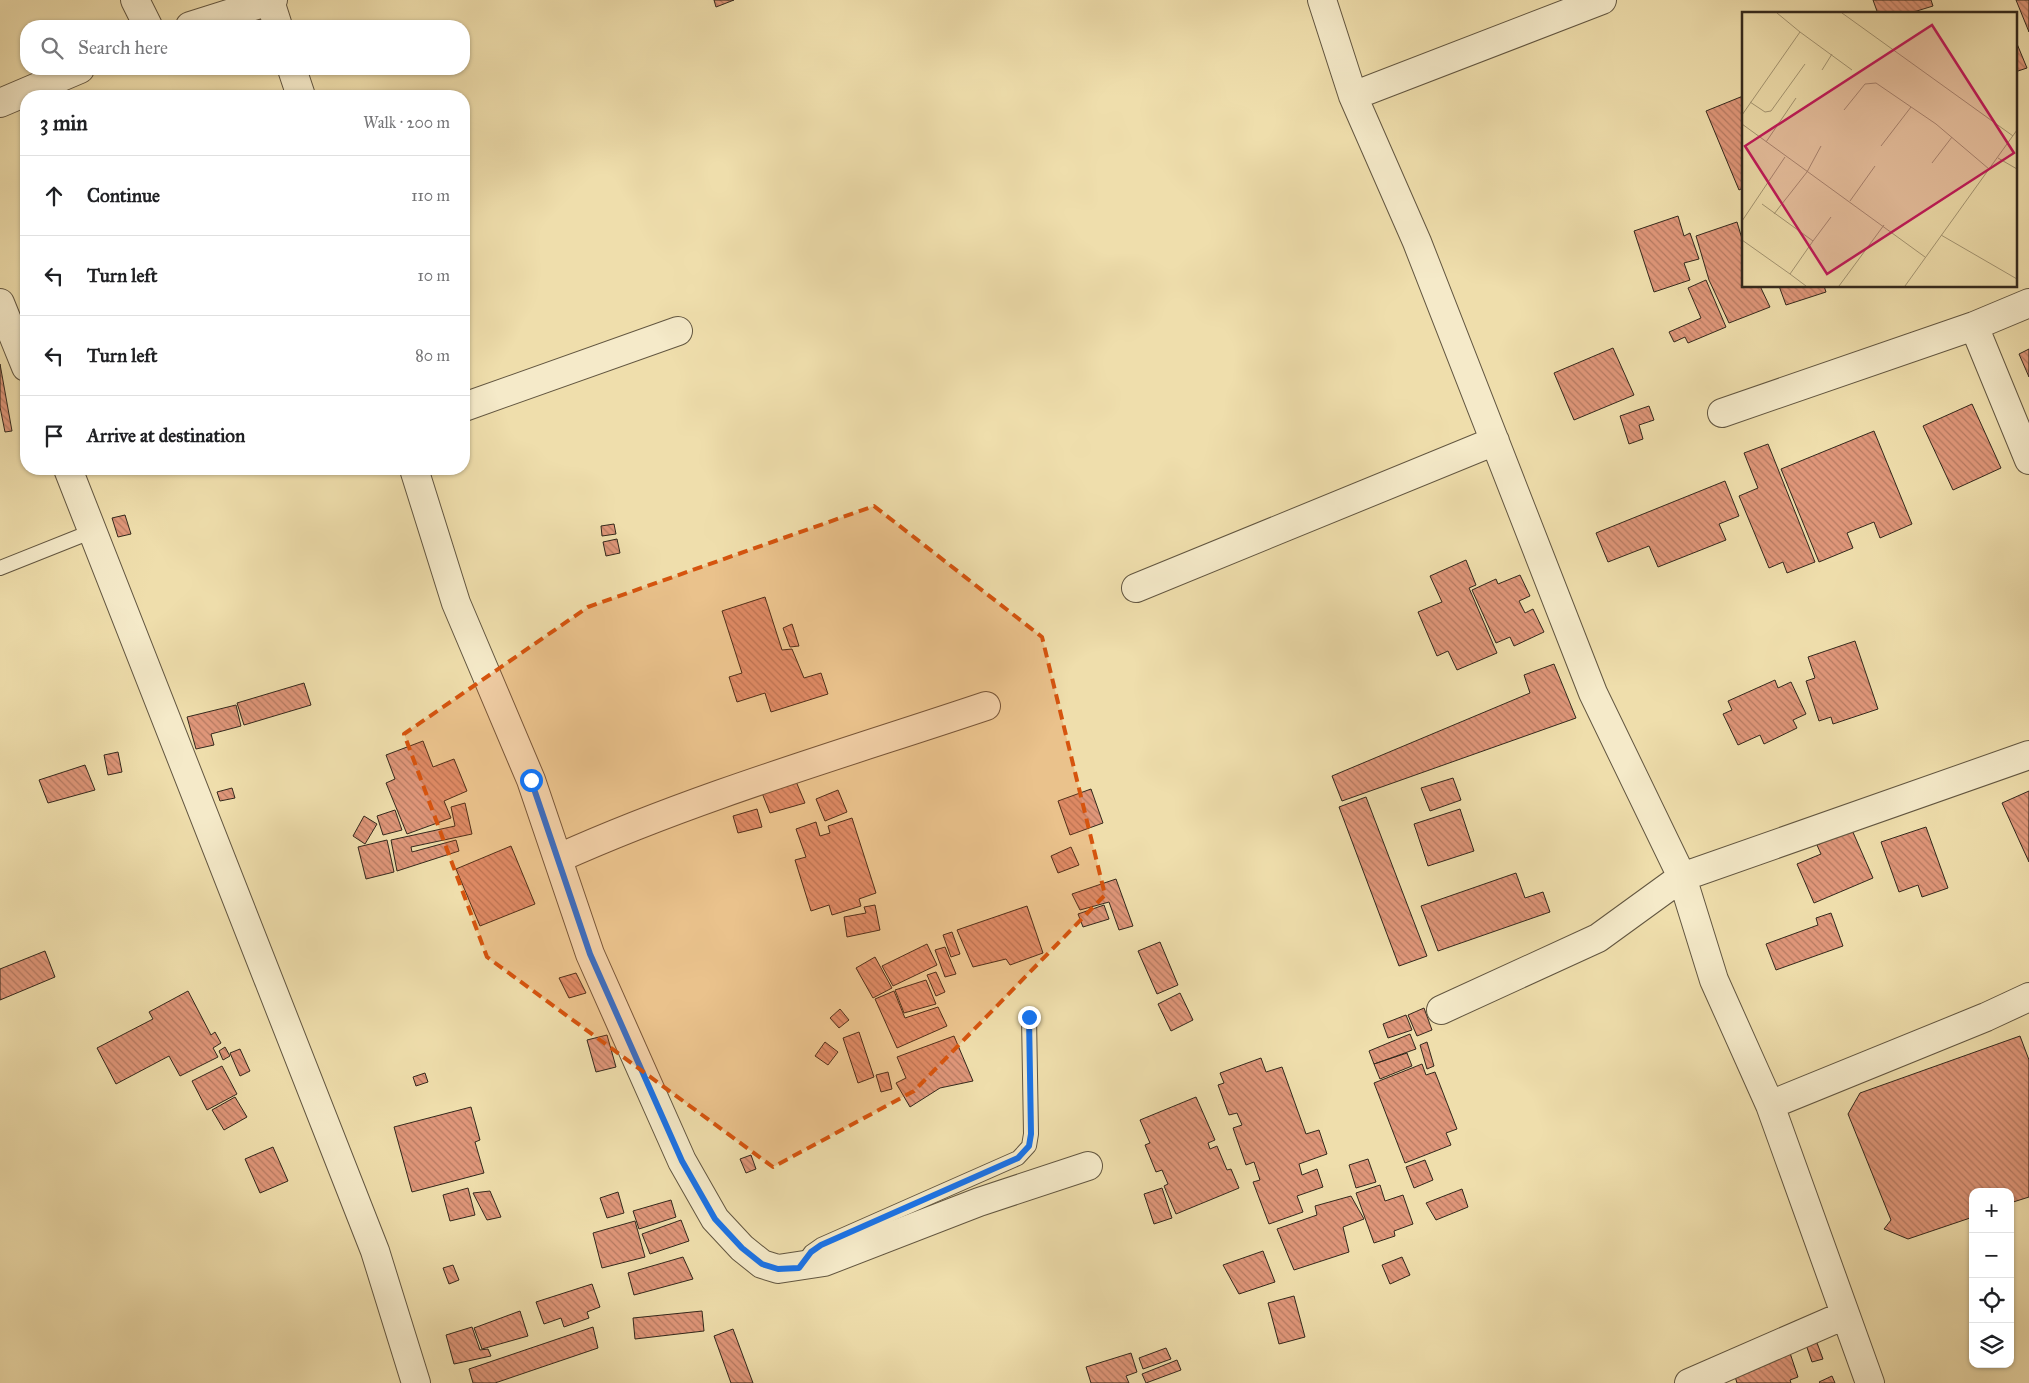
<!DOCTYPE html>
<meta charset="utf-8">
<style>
:root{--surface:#fff;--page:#f2f2f2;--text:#202124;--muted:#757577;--line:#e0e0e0}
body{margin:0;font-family:"IM FELL Great Primer",serif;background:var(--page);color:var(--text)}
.controls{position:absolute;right:15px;bottom:15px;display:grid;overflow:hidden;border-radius:10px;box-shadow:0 1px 4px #0004}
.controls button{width:45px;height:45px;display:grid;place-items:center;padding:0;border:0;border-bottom:1px solid var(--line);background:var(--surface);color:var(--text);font:25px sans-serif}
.stop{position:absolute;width:15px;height:15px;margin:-11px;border:4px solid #1a73e8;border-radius:50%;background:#fff}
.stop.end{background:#1a73e8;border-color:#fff;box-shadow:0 1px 5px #0008}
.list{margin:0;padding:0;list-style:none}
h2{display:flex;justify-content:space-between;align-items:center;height:65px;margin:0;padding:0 20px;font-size:21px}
h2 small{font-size:16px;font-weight:400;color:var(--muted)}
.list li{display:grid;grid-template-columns:32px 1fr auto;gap:15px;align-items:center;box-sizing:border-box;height:80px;padding:0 20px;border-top:1px solid var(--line)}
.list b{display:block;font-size:19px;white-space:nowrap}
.list em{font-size:16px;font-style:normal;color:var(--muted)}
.icon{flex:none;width:28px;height:28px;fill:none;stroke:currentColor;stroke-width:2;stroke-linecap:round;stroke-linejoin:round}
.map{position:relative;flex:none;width:2029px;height:1383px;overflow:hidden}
.search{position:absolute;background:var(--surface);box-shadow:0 1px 4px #0004;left:20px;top:20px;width:450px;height:55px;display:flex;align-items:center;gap:12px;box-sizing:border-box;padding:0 18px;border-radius:20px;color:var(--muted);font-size:19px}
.panel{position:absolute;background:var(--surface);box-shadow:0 1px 4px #0004;left:20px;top:90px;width:450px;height:385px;border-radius:20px}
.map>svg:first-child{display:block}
.building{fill:url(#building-back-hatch);stroke:#33281c}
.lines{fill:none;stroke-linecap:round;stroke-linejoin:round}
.lane-casing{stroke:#625640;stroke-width:16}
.street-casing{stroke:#625640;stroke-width:30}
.lane{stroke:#f5eac9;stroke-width:14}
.street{stroke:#f5eac9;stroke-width:28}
.route{stroke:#1a73e8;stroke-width:6}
.marked{fill:#d6540e;fill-opacity:0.2;stroke:#d6540e;stroke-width:4;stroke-dasharray:10 6;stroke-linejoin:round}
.inset-road{fill:none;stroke:#a49572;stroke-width:1}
.view{fill:#c2185b;fill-opacity:0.15;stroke:#c2185b;stroke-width:2.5}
.inset-edge{fill:none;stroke:#33281c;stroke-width:2.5}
</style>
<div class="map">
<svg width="2029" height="1383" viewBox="0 0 2029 1383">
<defs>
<pattern id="building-back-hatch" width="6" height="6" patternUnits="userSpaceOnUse" patternTransform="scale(1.25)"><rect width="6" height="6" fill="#df9679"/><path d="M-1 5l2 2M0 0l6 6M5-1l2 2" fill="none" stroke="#b57a62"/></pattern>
</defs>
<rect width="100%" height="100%" fill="#efdeac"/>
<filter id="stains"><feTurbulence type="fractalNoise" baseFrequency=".004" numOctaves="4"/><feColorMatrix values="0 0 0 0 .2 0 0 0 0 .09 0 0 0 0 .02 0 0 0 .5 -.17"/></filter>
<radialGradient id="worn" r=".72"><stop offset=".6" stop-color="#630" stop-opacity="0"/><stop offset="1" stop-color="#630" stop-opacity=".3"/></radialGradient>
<path class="building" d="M714 0H734L716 7Z
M1873 0H1931L1933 6 1907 14H1878Z
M2016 0H2029V32Z
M2015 39 2027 68 2015 72Z
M1743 96V188L1739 190 1706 111Z
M1678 216 1684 236 1690 233 1699 259 1684 263 1690 280 1654 292 1634 231Z
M1737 222 1743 242V286H1760L1770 307 1729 323 1709 280 1696 236Z
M1706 280 1726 327 1688 343 1685 337 1674 342 1669 332 1701 318 1688 288Z
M1779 286H1824L1826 292 1786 305Z
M1613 348 1634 395 1574 420 1554 373Z
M2029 349V377L2019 354Z
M0 364 12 431 5 432 0 407Z
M1972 404 2001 468 1953 490 1923 426Z
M1649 406 1654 420 1639 425 1643 439 1629 444 1620 416Z
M1874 431 1912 524 1880 538 1874 522 1847 533 1853 548 1819 562 1781 469Z
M1768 444 1815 562 1787 573 1783 562 1769 568 1739 496 1758 488 1744 453Z
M1725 481 1739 516 1719 524 1726 540 1658 567 1649 546 1608 562 1596 533Z
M125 515 131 534 118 537 112 518Z
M614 524 616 534 602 536 601 526Z
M617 539 620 553 606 556 603 542Z
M1466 560 1476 585 1469 588 1497 653 1457 670 1448 651 1437 656 1418 612 1442 602 1430 576Z
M1520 575 1530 596 1519 601 1525 613 1533 609 1544 632 1514 646 1510 637 1496 643 1472 590 1496 579 1498 584Z
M765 597 782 650 792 649 804 678 821 673 828 694 771 712 765 693 737 702 729 677 742 673 722 611Z
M792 624 799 646 790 647 783 628Z
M1855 641 1878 709 1833 724 1831 717 1819 721 1806 681 1815 678 1808 657Z
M1554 664 1576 718 1342 801 1332 776 1530 693 1524 675Z
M1775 680 1778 688 1791 682 1806 714 1793 720 1797 728 1764 744 1760 735 1738 745 1723 714 1732 710 1728 701Z
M304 683 311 705 244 725 237 703Z
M236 705 241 726 211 734 214 745 196 749 187 717Z
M423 741 433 767 454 759 467 791 444 801 451 818 407 834 386 783 395 779 386 755Z
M118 752 122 772 108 775 104 755Z
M85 765 95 790 48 803 39 780Z
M1453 778 1461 800 1430 811 1421 788Z
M795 779 805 803 770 813 760 788Z
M232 788 235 798 220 801 217 792Z
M1091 789 1103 823 1070 835 1058 801Z
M838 790 847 812 825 821 816 799Z
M2029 791V862L2002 803Z
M1366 797 1427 956 1399 966 1339 807Z
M465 803 472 834 411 847 412 852 456 840 459 851 397 871 391 840 455 826 451 807Z
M757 809 762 827 738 833 733 816Z
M1460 809 1474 851 1428 866 1414 824Z
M395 810 402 830 383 835 377 816Z
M364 816 377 824 365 844 353 836Z
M852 818 876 893 859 899 861 906 832 915 829 905 811 911 795 860 806 857 796 829 816 822 820 836 830 833 828 826Z
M1926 827 1948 888 1922 897 1918 885 1899 892 1881 842Z
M1852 830 1873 878 1814 903 1797 864 1821 854 1817 845Z
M387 840 394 872 366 879 358 847Z
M511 846 535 904 480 926 456 869Z
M1071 847 1079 865 1058 873 1051 856Z
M1516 873 1525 898 1543 892 1550 912 1438 951 1421 906Z
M1116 879 1133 926 1119 930 1109 902 1080 910 1072 894Z
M875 905 880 930 847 937 844 917 866 913 864 907Z
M1104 905 1109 919 1083 927 1078 914Z
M1027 906 1043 953 1010 965 1006 959 973 967 957 930Z
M1831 913 1843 946 1776 970 1766 944 1818 925 1816 918Z
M952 932 960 954 951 957 943 935Z
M1160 942 1178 985 1157 994 1138 951Z
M927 944 937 965 893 986 882 966Z
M945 947 956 974 945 977 935 950Z
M45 951 55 977 0 1000V969Z
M875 957 892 988 873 998 856 968Z
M936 972 945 992 936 996 927 975Z
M576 973 586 993 569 998 559 978Z
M926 980 936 1004 904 1013 895 990Z
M188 991 211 1035 215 1032 221 1043 213 1048 218 1057 180 1076 169 1056 116 1084 97 1048 153 1019 149 1012Z
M894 991 905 1018 938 1007 947 1026 897 1048 875 999Z
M1180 993 1193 1020 1171 1031 1158 1004Z
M1424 1008 1432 1030 1417 1036 1408 1015Z
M840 1009 849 1020 839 1028 830 1018Z
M1406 1015 1412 1030 1388 1038 1383 1024Z
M859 1032 874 1077 858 1083 843 1038Z
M1410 1034 1416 1049 1374 1064 1369 1051Z
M607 1035 616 1067 596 1072 587 1040Z
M954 1036 973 1081 940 1088 910 1107 896 1083 906 1078 897 1057Z
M2020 1036 2029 1060V1197L2010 1203V1192H1973V1217L1908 1239 1884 1229 1891 1220 1848 1114 1860 1093Z
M825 1042 838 1052 828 1065 815 1056Z
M1427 1042 1434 1066 1427 1069 1420 1045Z
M225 1047 230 1056 223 1060 219 1051Z
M240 1049 250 1071 240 1076 230 1053Z
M1407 1053 1412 1066 1380 1079 1374 1064Z
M1261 1058 1266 1072 1282 1067 1306 1134 1319 1130 1327 1154 1299 1164 1302 1175 1317 1169 1323 1187 1297 1196 1303 1212 1269 1224 1253 1182 1260 1180 1254 1162 1246 1165 1233 1128 1242 1125 1237 1113 1229 1115 1218 1085 1224 1083 1220 1073Z
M1422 1064 1426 1075 1435 1072 1457 1129 1446 1133 1451 1145 1405 1163 1374 1083Z
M222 1066 237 1094 207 1110 192 1081Z
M888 1072 892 1089 881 1092 876 1075Z
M425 1073 428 1082 416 1086 413 1077Z
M235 1097 247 1117 224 1130 212 1110Z
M1196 1097 1215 1140 1208 1143 1210 1149 1217 1146 1227 1170 1231 1169 1239 1188 1176 1214 1164 1186 1168 1184 1162 1170 1156 1172 1145 1145 1150 1143 1140 1120Z
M471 1107 480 1140 475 1142 484 1173 412 1192 394 1127Z
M273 1147 288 1181 260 1193 245 1159Z
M751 1155 756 1169 746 1173 740 1159Z
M1368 1159 1376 1182 1356 1188 1349 1165Z
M1425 1160 1433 1180 1414 1188 1406 1167Z
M1380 1185 1385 1201 1403 1195 1413 1224 1394 1231 1395 1236 1374 1243 1356 1193Z
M468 1188 475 1215 450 1221 443 1195Z
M1162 1188 1172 1218 1154 1224 1144 1194Z
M1462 1189 1468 1207 1436 1220 1426 1203Z
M490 1191 501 1217 487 1220 473 1193Z
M618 1192 624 1213 607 1218 600 1198Z
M1351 1196 1364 1219 1343 1227 1349 1252 1294 1270 1277 1229 1317 1215 1315 1206Z
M671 1200 676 1217 639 1229 633 1211Z
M681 1220 689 1241 650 1254 642 1234Z
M635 1221 645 1257 602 1268 593 1233Z
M1263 1251 1275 1282 1239 1294 1223 1265Z
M683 1257 693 1279 634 1295 628 1273Z
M1402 1257 1410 1275 1390 1284 1382 1265Z
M453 1265 459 1280 449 1284 443 1268Z
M592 1284 600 1307 587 1312 589 1318 564 1327 561 1318 544 1324 536 1302Z
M1294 1296 1305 1337 1279 1344 1268 1303Z
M520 1311 528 1336 482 1349 474 1328Z
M702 1311 704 1331 635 1339 633 1318Z
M472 1327 480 1350 488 1349 491 1356 454 1364 446 1335Z
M593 1327 598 1348 495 1383H473L469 1369Z
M733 1329 753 1383H731L714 1336Z
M1813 1332 1823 1359 1812 1362 1803 1336Z
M1166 1348 1171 1359 1143 1369 1139 1358Z
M1789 1350 1798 1377 1790 1380 1791 1383H1737L1733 1370Z
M1131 1353 1137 1372 1126 1376 1129 1383H1091L1086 1367Z
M1177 1360 1181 1370 1146 1383 1142 1374Z
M1832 1376 1835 1383H1820L1819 1382Z"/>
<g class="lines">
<defs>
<path id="lane" d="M0 568 93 531
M803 1263 811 1252 821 1245 1018 1158 1029 1146 1031 1134 1029 1017"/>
<path id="street" d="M135 0 148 26
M1322 0 1353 96 1417 242 1593 693 1682 877 1714 980 1770 1105 1870 1383
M270 1 278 26
M190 26 273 0
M292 69 301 96
M1353 96 1602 0
M0 103 80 69
M0 303 26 367
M2029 303 1974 326 2029 460
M464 407 678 331
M1722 413 1974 326
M68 469 375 1251 416 1383
M414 469 456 603 531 780 590 954 682 1161 715 1219 742 1248 762 1264 778 1269 824 1262 979 1202 1088 1166
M1136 588 1495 441
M559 858C697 796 843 754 986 706
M1441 1010 1598 938 1682 877 2029 755
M1770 1105 1986 1017 2029 997
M1689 1383 1845 1315"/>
</defs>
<use href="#lane" class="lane-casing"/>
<use href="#street" class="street-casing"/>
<use href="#lane" class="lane"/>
<use href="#street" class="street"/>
</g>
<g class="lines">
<path class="route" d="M531 780 590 954 682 1161 715 1219 742 1248 762 1264 778 1269 799 1268 811 1252 821 1245 1018 1158 1029 1146 1031 1134 1029 1017"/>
</g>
<path class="marked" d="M874 506 1042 637 1105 895 914 1091 773 1167 487 957 404 734 588 607Z"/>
<g transform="translate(1742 12)">
<rect width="275" height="275" fill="#efdeac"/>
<path class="inset-road" d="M35 1 58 20M100 1 271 124M80 58 90 42M8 90 23 100 29 99 63 52M102 98 123 72 134 71 194 112 247 157M0 103 58 20 110 58M0 112 183 245M24 130 54 86M139 134 169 95M256 146 275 157M190 151 210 125M108 189 133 154M20 192 71 229 48 262 64 274M32 202 65 160 79 134M0 209 43 145M199 223 275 267M0 228 48 262M71 229 89 205M97 274 142 213M163 274 275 118"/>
<path class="view" d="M190 13 272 141 85 262 3 134Z"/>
<rect width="275" height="275" class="inset-edge"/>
</g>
<rect width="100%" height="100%" filter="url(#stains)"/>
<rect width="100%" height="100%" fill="url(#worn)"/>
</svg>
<div class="controls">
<button>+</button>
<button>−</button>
<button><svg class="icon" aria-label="locate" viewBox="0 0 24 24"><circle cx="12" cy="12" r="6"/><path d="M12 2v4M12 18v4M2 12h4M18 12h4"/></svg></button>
<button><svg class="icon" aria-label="layers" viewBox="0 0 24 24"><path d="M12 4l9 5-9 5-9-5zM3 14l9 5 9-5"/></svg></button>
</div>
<div class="stop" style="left:531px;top:780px"></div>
<div class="stop end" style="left:1029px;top:1017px"></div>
<div class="search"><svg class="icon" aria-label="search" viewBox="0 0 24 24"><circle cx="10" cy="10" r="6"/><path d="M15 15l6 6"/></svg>Search here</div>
<section class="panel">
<h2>3 min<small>Walk · 200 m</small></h2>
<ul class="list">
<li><svg class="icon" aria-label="ahead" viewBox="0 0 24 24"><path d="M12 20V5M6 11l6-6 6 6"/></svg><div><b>Continue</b></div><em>110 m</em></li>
<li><svg class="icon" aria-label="left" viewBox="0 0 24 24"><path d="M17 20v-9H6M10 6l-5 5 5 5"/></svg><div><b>Turn left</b></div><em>10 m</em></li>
<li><svg class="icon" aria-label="left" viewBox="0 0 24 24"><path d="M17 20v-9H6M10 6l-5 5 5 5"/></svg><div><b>Turn left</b></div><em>80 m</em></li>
<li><svg class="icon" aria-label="arrive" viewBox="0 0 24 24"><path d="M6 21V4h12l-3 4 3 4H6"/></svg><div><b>Arrive at destination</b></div></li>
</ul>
</section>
</div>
